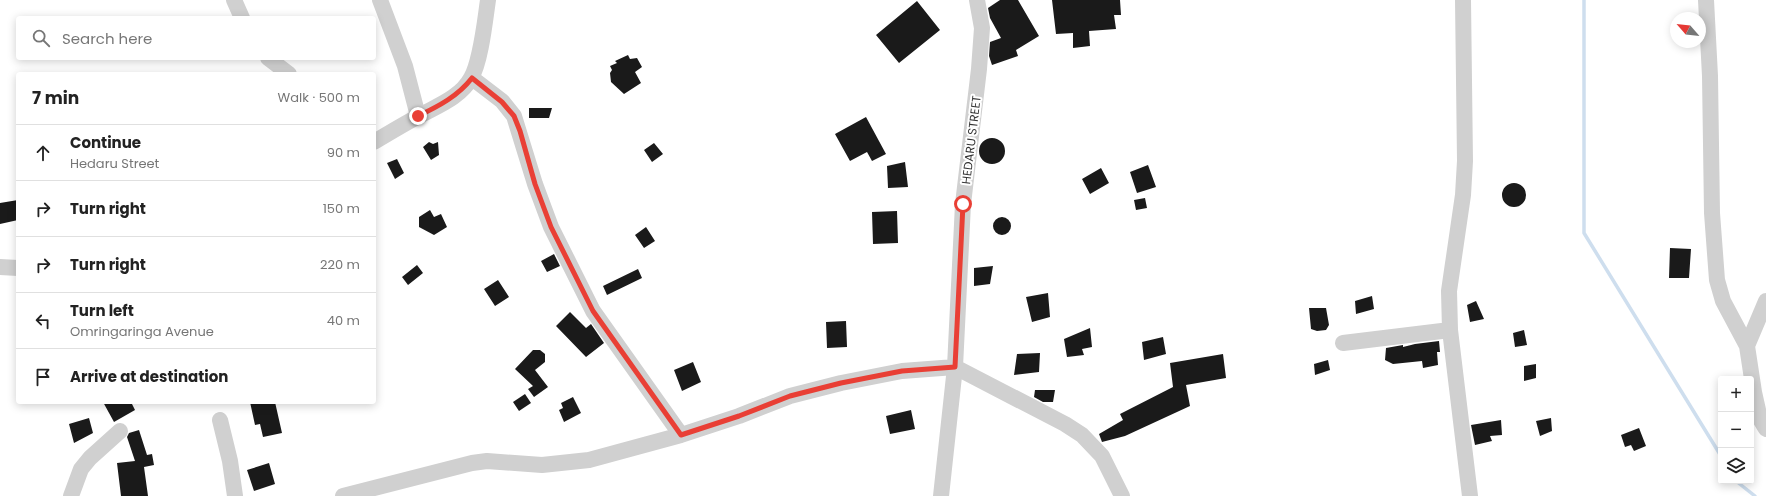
<!DOCTYPE html>
<meta charset="utf-8">
<style>
:root{--surface:#fff;--page:#f6f6f6;--text:#222;--muted:#767676;--line:#e0e0e0}
body{margin:0;font-family:Poppins,sans-serif;background:var(--page);color:var(--text)}
.controls{position:absolute;right:12px;bottom:12px;display:grid;overflow:hidden;border-radius:4px;box-shadow:0 2px 10px #0003}
.controls button{width:36px;height:36px;display:grid;place-items:center;padding:0;border:0;border-bottom:1px solid var(--line);background:var(--surface);color:var(--text);font:20px sans-serif}
.compass{position:absolute;left:1670px;top:12px;width:36px;height:36px;border-radius:50%;background:var(--surface);box-shadow:0 2px 10px #0003;rotate:298deg}
.stop{position:absolute;width:12px;height:12px;margin:-9px;border:3px solid #e93f35;border-radius:50%;background:#fff}
.stop.end{background:#e93f35;border-color:#fff;box-shadow:0 1px 4px #0008}
.list{margin:0;padding:0;list-style:none}
h2{display:flex;justify-content:space-between;align-items:center;height:52px;margin:0;padding:0 16px;font-size:17px}
h2 small{font-size:13px;font-weight:400;color:var(--muted)}
.list li{display:grid;grid-template-columns:26px 1fr auto;gap:12px;align-items:center;box-sizing:border-box;height:56px;padding:0 16px;border-top:1px solid var(--line)}
.list b{display:block;font-size:15px;white-space:nowrap}
.list p{margin:0;font-size:13px;white-space:nowrap;color:var(--muted)}
.list em{font-size:13px;font-style:normal;color:var(--muted)}
.icon{flex:none;width:22px;height:22px;fill:none;stroke:currentColor;stroke-width:2;stroke-linecap:round;stroke-linejoin:round}
.map{position:relative;flex:none;width:1766px;height:496px;overflow:hidden}
.search{position:absolute;background:var(--surface);box-shadow:0 2px 10px #0003;left:16px;top:16px;width:360px;height:44px;display:flex;align-items:center;gap:10px;box-sizing:border-box;padding:0 14px;border-radius:4px;color:var(--muted);font-size:15px}
.panel{position:absolute;background:var(--surface);box-shadow:0 2px 10px #0003;left:16px;top:72px;width:360px;height:332px;border-radius:4px}
.map>svg:first-child{display:block}
.lines{fill:none;stroke-linecap:round;stroke-linejoin:round}
.stream{stroke:#cedeee;stroke-width:3.5}
.building{fill:#1a1a1a}
.minor{stroke:#d0d0d0;stroke-width:16}
.route{stroke:#e93f35;stroke-width:5}
.labels{text-anchor:middle;dominant-baseline:central;stroke-width:4;stroke-linejoin:round;paint-order:stroke}
.street-label{font-size:12px;fill:#333;stroke:#fff}
</style>
<div class="map">
<svg width="1766" height="496" viewBox="0 0 1766 496">
<rect width="100%" height="100%" fill="#fff"/>
<g class="lines">
<path class="stream" d="M1584 0V233L1721 456
M1736 481 1755 496"/>
</g>
<path class="building" d="M1000 0H1018L1039 36 1016 50 1018 56 992 65 989 56 990 42 1001 38 990 18 988 8Z
M1052 0H1120L1121 15H1114L1116 29 1089 31 1090 46 1073 48V33L1056 34Z
M917 1 940 30 899 63 876 35Z
M628 55 630 59 637 58 642 67 635 72 641 83 624 94 611 82 610 73 612 70 610 66 617 63 615 61Z
M529 108H552L549 118H529Z
M866 117 886 154 872 161 867 152 850 161 835 134Z
M979 151a13 13 0 1 1 26 0a13 13 0 1 1-26 0Z
M429 142 433 144 438 142 439 155 431 160 423 147Z
M654 143 663 154 652 162 644 150Z
M397 159 404 173 395 179 387 163Z
M905 162 908 187 888 188 887 166Z
M1148 165 1156 187 1137 193 1130 172Z
M1101 168 1109 183 1090 194 1082 179Z
M1502 195a12 12 0 1 1 24 0a12 12 0 1 1-24 0Z
M1145 198 1147 208 1136 210 1134 200Z
M18 200V220L0 224V203Z
M430 210 434 217 441 214 447 227 434 235 419 227V217Z
M897 211 898 243 873 244 872 212Z
M993 226a9 9 0 1 1 18 0a9 9 0 1 1-18 0Z
M646 227 655 241 644 248 635 235Z
M1670 248 1691 249 1689 278H1669Z
M554 254 560 266 547 272 541 261Z
M417 265 423 273 408 285 402 277Z
M993 266 990 284 974 286V268Z
M638 269 642 278 607 295 603 286Z
M498 280 509 297 495 306 484 289Z
M1048 293 1050 317 1032 322 1026 297Z
M1372 296 1374 309 1356 314 1355 301Z
M1476 301 1484 319 1470 322 1467 305Z
M1309 308H1326L1329 325 1326 330 1317 331 1311 329Z
M570 312 586 328 591 324 604 343 586 357 556 326Z
M846 321 847 347 827 348 826 322Z
M1090 328 1092 347 1082 349 1084 355 1067 357 1064 339Z
M1524 330 1527 345 1515 347 1513 333Z
M1163 337 1166 354 1144 360 1142 342Z
M1439 341 1440 352H1437L1438 365 1423 368 1422 361 1393 364 1385 360 1386 348 1403 345V347L1415 344Z
M533 350H540L545 354V362L535 370 548 387 534 397 528 389 533 386 515 369Z
M1040 353 1039 372 1014 375 1017 354Z
M1223 354 1226 378 1186 385 1190 406 1125 436 1102 442 1099 434 1123 420 1120 414 1173 387 1170 363Z
M1328 360 1330 370 1315 375 1314 364Z
M693 362 701 382 682 391 674 370Z
M1536 364V378L1524 381V366Z
M1035 390H1055L1053 402H1043L1034 397Z
M525 394 531 403 519 411 513 402Z
M573 397 581 413 564 422 559 410 563 408 561 403Z
M103 402H131L135 410 114 422Z
M250 402H275L282 433 263 437 260 424 255 425Z
M911 410 915 429 890 434 886 416Z
M89 418 93 433 74 443 69 424Z
M1551 418 1552 431 1540 436 1536 421Z
M1501 420 1502 435 1490 436 1492 441 1475 445 1471 425Z
M1639 428 1646 446 1634 451 1631 445 1625 447 1621 435Z
M139 430 147 455 152 454 154 465 144 467 148 496H121L117 463 135 461 127 437 129 433Z
M269 463 275 484 254 491 247 470Z"/>
<g class="lines">
<path class="minor" d="M234 0 242 18
M380 0 405 66 418 116
M1463 0 1465 161 1463 195 1449 291 1450 330 1470 496
M1706 0 1710 76 1712 213 1717 280 1723 301 1747 346 1754 392 1760 419 1766 429
M268 58 289 74
M472 78 502 101 514 116 535 184 551 227 593 311 681 435
M374 142C389 133 404 124 419 116 437 106 461 97 471 78 481 61 485 20 488 0
M0 267 18 268
M1343 343 1450 330
M1747 346 1766 301
M220 420 230 461 235 496
M71 496 81 469 90 458 120 431
M343 496 472 463 487 461 542 465 589 460 681 435 739 416 790 396 841 383 902 371 955 367 1065 424 1082 435 1102 456 1122 496
M941 496 955 367 963 204 979 69 982 28 977 0"/>
</g>
<g class="lines">
<path class="route" d="M418 116C439 106 458 96 472 78L502 102 514 116 520 131 535 184 551 227 593 311 681 435 739 416 790 396 841 383 902 371 955 367 963 204"/>
</g>
<g class="labels">
<g class="street-label">
<text transform="translate(971 140) rotate(-83)">HEDARU STREET</text>
</g>
</g>
</svg>
<div class="controls">
<button>+</button>
<button>−</button>
<button><svg class="icon" aria-label="layers" viewBox="0 0 24 24"><path d="M12 4l9 5-9 5-9-5zM3 14l9 5 9-5"/></svg></button>
</div>
<svg class="compass" viewBox="-18 -18 36 36"><path d="M0-13l5 13h-10z" fill="#e53935"/><path d="M0 13l5-13h-10z" fill="#767676"/></svg>
<div class="stop" style="left:963px;top:204px"></div>
<div class="stop end" style="left:418px;top:116px"></div>
<div class="search"><svg class="icon" aria-label="search" viewBox="0 0 24 24"><circle cx="10" cy="10" r="6"/><path d="M15 15l6 6"/></svg>Search here</div>
<section class="panel">
<h2>7 min<small>Walk · 500 m</small></h2>
<ul class="list">
<li><svg class="icon" aria-label="ahead" viewBox="0 0 24 24"><path d="M12 20V5M6 11l6-6 6 6"/></svg><div><b>Continue</b><p>Hedaru Street</p></div><em>90 m</em></li>
<li><svg class="icon" aria-label="right" viewBox="0 0 24 24"><path d="M7 20v-9h11M14 6l5 5-5 5"/></svg><div><b>Turn right</b></div><em>150 m</em></li>
<li><svg class="icon" aria-label="right" viewBox="0 0 24 24"><path d="M7 20v-9h11M14 6l5 5-5 5"/></svg><div><b>Turn right</b></div><em>220 m</em></li>
<li><svg class="icon" aria-label="left" viewBox="0 0 24 24"><path d="M17 20v-9H6M10 6l-5 5 5 5"/></svg><div><b>Turn left</b><p>Omringaringa Avenue</p></div><em>40 m</em></li>
<li><svg class="icon" aria-label="arrive" viewBox="0 0 24 24"><path d="M6 21V4h12l-3 4 3 4H6"/></svg><div><b>Arrive at destination</b></div></li>
</ul>
</section>
</div>
